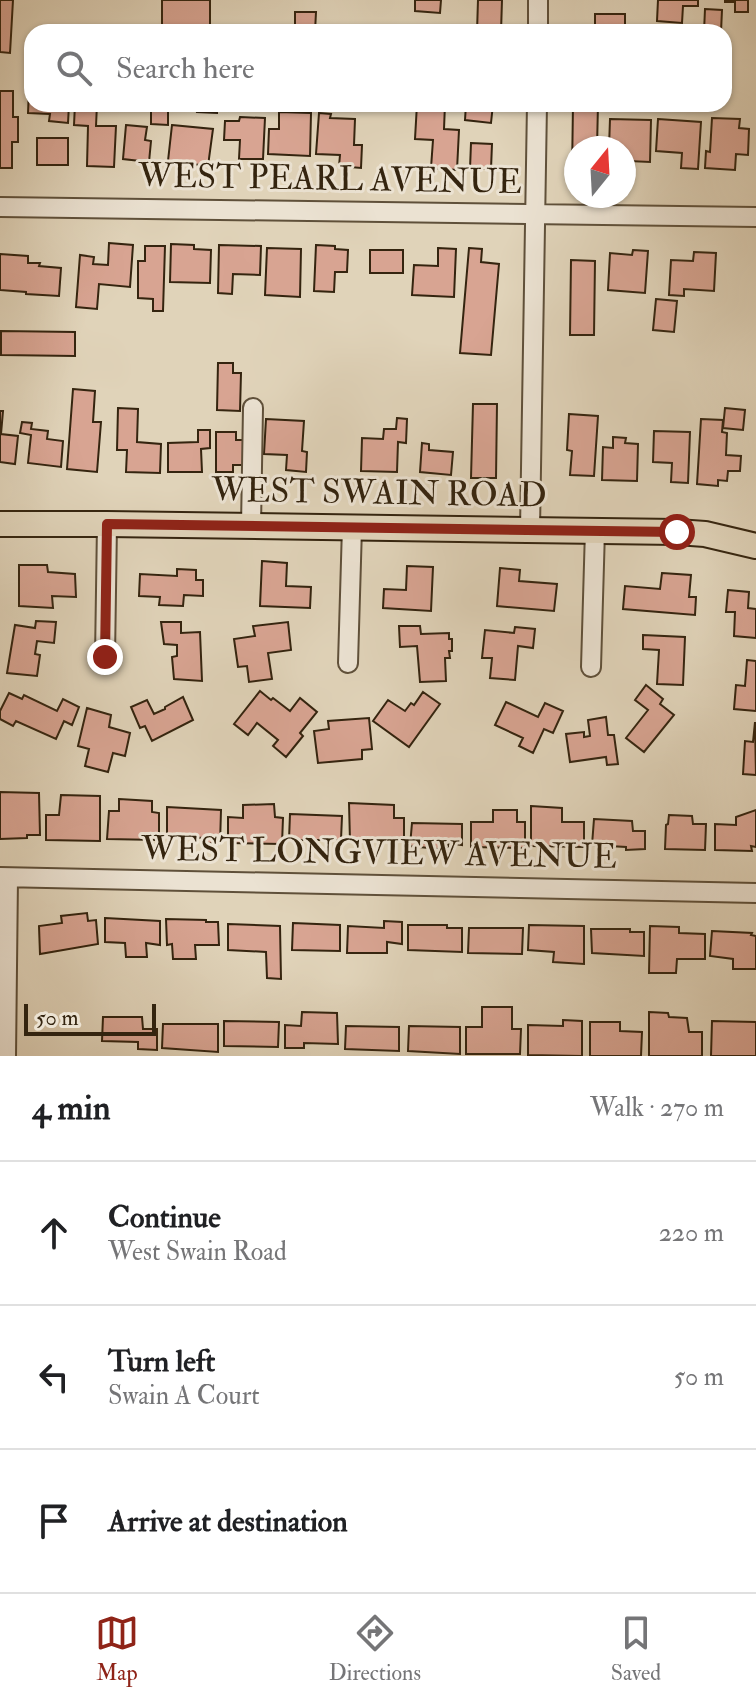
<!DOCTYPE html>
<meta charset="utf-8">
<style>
:root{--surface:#fff;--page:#f2f2f2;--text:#202124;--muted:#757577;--line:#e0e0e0;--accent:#8f2418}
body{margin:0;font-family:"IM FELL Double Pica",serif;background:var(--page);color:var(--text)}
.compass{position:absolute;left:564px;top:136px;width:72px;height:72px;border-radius:50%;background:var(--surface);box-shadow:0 2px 6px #0004;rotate:18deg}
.scale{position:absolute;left:24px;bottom:20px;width:132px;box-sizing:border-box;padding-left:8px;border:4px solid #34240f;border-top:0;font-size:22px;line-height:28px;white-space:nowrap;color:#34240f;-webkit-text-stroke:6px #ebe2d2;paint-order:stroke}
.stop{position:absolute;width:24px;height:24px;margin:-18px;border:6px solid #8f2418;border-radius:50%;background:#fff}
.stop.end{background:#8f2418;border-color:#fff;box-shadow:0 2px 8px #0008}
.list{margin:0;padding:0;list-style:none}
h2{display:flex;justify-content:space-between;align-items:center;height:104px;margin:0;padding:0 32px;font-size:34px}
h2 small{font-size:26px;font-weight:400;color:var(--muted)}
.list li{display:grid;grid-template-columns:52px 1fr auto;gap:24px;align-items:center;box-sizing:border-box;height:144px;padding:0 32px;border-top:2px solid var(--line)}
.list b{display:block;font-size:30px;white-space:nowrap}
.list p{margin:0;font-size:26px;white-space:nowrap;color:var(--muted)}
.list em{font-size:26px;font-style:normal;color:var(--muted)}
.icon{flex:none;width:44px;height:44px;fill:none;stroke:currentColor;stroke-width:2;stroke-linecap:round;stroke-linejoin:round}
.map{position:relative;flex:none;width:756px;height:1056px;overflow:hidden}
.search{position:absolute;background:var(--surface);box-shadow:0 2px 6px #0004;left:24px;right:24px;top:24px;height:88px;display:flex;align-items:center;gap:20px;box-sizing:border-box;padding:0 28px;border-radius:24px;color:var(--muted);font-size:30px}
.sheet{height:536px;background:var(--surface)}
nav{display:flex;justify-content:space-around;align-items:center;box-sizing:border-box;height:112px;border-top:2px solid var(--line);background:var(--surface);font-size:22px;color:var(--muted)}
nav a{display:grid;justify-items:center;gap:4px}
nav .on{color:var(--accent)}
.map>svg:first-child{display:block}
.building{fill:#d8a492;stroke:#34240f;stroke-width:2}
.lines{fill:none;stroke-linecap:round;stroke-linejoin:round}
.minor-casing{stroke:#5f503a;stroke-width:22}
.major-casing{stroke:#34240f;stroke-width:28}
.minor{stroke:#ebe2d2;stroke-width:18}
.major{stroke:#e0d3b9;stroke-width:24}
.route{stroke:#8f2418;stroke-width:10}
.labels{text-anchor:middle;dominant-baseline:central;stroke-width:6;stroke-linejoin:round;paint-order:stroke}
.street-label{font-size:34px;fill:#34240f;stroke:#ebe2d2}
</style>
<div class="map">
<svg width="756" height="1056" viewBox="0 0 756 1056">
<rect width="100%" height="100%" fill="#e0d3b9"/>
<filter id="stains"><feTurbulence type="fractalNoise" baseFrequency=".0025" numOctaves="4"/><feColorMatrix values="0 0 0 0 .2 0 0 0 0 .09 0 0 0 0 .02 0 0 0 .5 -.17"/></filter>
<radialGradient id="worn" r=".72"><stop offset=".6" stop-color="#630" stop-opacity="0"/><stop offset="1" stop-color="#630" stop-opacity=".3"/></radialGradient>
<path class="building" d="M0 0H13L10 53 0 52Z
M162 0H210V32H169V28H162Z
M415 0H441L440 13 415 11Z
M478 0H502L501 32H477Z
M658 0H698V6H683L682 23 657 21Z
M725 0H748V12H735V2H725Z
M705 9 722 10 721 32H704Z
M295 12H316L315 32H295Z
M595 14H625V32H595Z
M29 88H32V104H69L68 123 49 121 50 114 28 113Z
M0 91H13V117H18V142H12V168H0Z
M75 104H97L96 126H116L114 167 87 166 88 126 74 125Z
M198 104H217V113L197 112Z
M417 104H445L444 129 459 130 457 170 431 168 433 140 415 139Z
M466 104H493L491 123 465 120Z
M573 104H598L597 148H576V173H572Z
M151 105 168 106V125L151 124Z
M279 112 311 113 310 156 268 154 269 129H279Z
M319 113 331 114 330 118 355 119 354 145H362L361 168 339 166 340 155 316 154Z
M240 117 265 118 263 159H239L240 140H224L225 121H239Z
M712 118 740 119 739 128 749 129 748 155 736 154 735 170 705 168 706 151 710 152Z
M610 119 651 120 650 162 629 161V167H624V148H609Z
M658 119 701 122 698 169 681 168 682 153 656 151Z
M126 125 147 127 145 140 151 141 149 162 123 159Z
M172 125 213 129 208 166 168 161Z
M37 138H68V165H37Z
M471 143 492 144 491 169H470Z
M109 243 133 245 130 287 99 284 97 309 76 307 80 255 94 257 93 264 108 265Z
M171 244 194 245V249L211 250 210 283 170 282Z
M219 245 261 246 260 275 233 274 232 294 218 293Z
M316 245 335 246V249L348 250 347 272H335L334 292 314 291Z
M145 246H165L163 311H153V299L138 298V261H145Z
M267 248 301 249 300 297 265 295Z
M438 248 456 249 454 297 412 295 414 265 438 266Z
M469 248 482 249 481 262 499 264 491 355 460 353Z
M370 250H403V273H370Z
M633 250 648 251 645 293 608 290 610 253 632 255Z
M694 252 716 253 714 291 684 289V296L669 295 671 260 693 261Z
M0 254 28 256V263H40L39 266 61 268 59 296 26 294V292L0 290Z
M571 260 595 261 594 335H570Z
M656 299 677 301 674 332 653 330Z
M1 331 75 332V356L1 355Z
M218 363H233V373H241L240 411 217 410Z
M73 389 95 391 93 422H101L97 472 67 469Z
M473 404H497L496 478H471Z
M118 408 138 409 137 442 161 444 160 473 126 472 127 450H117Z
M725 408 745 410 743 430 723 428Z
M0 411H3L1 434 18 436 15 464 0 462Z
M569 414 598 416 594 476 570 475 572 451 567 450Z
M397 418 407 419 406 443 398 442 397 472 361 471 362 438 383 439 384 429H396Z
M266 419 304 421 302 451 307 452 306 472 286 470 287 455 264 454Z
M701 419 723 420 722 432 727 433 726 455 741 456 740 471H728L727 481 718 480V486L697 484Z
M22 422 32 423 31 429 48 431 47 439 63 441 61 467 28 463 31 435 20 433Z
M198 430H210V448L201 449 202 472H168V443L198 442Z
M654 431 690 432 688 483 671 482 672 463 653 462Z
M216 432H236V440H247V465H233V472H216Z
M613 437 626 438 625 443 638 444 637 481 602 480 603 447 613 448Z
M422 443 429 444V450L453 452 451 475 420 472Z
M262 561 287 563 286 586 311 587 310 608 260 606Z
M19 565H47L48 572 75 574 76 597 52 596 53 608 19 606Z
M407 566 433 567 431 611 383 608 384 589 406 590Z
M500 568 520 570 519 581 557 584 554 611 497 606Z
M177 569 196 570V580H203V596L184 595 183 606 159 605 160 597 139 596 140 574 177 576Z
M662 573 691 575 689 597H696L695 615 623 609 625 586 660 589Z
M728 590 749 592 748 608 756 609V638L734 636 735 612H726Z
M36 621 56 622 54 643 37 641 35 654 40 655 37 676 7 673 15 625 35 628Z
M161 622H181V633L200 632 202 681 174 679 172 657 177 656V645L164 644Z
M288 622 291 650 268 653 272 679 249 682 247 666 238 667 234 639 255 636 253 626Z
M399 626H420L421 634 449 633V639H452V651H449L450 658H445L446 681 420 682 417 646 400 647Z
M515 627 535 629 533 648 518 646 515 680 490 678 492 658H482L485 630 514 633Z
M643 635 685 637 683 685 657 684 659 650 643 649Z
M747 660 756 661V711L734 709 736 685 745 686Z
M646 685 663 699 660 704 674 715 644 752 626 738 648 710 635 700Z
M260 691 271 700 273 698 290 711 300 698 317 712 300 733 303 736 286 757 273 746 278 740 257 723 248 735 234 724Z
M423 692 440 704 409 747 373 721 388 700 405 711 411 703 414 705Z
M9 693 22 699 24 695 57 711 63 699 79 707 72 725 64 721 56 739 16 721 13 726 0 719V711Z
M183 697 193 720 152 741 145 726 140 728 131 707 147 700 154 714 165 709V707Z
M506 702 538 717 545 703 563 711 553 733 544 729 533 753 519 746 523 738 495 725Z
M87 708 111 715 109 727 130 733 125 756 113 753 108 772 85 766 89 749 78 746Z
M606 717 608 735H614L618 764 607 765 606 757 570 762 566 734 584 732V737L590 736 588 720Z
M369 718 372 749 362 750V759L318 763 314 731 329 729 328 721Z
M755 722 756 775 743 774 745 741 753 742Z
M0 792 39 793 40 835H27V838L0 839Z
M61 795 100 796V841L46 840V815H59Z
M119 799 152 801V812L159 813V840L107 839 109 811H119Z
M349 803 394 805V818H404V840L350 841Z
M274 804 275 817 283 818 282 844 228 843V817L243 818V805Z
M531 806 562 808V822H584V847L531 846Z
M167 807 221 810 220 844 204 843V838L167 836Z
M493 810H517V822H525V848L471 847V822H493Z
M756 810V847L751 846 752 851 715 850V824L736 825V817Z
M290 814 342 816 341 840H289Z
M669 815 692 816 693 824H706L705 850 665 849 666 825 668 824Z
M594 819 632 821 633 831H645V849L626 850V847L592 845Z
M412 823 462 824V845L448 843V850L410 846Z
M87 913 88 921 96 920 98 944 40 954 39 926 62 923 61 916Z
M105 918 160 921V945L146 943 147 957H126L125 943 105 942Z
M166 919 206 920V922H218L219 945H195L196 959H173L172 944 167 945Z
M384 921 402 922V944L387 942V953H347L348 926 384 928Z
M293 923 340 925V951L292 950Z
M228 924 280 926 281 979 267 978 266 952 228 950Z
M408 925H447V928H462V952L408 950Z
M529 925 584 926V964L553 962 554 952 528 950Z
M650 926 679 927V933L705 934V959H677L676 973H649Z
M469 928H523L522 954 468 953Z
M591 929H630V932H644V956L592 953Z
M712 931 752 933 751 935 756 936V969H733V959L710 956Z
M482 1007H512V1029H521L520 1054H466V1027H482Z
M302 1012 337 1013 338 1044 304 1043V1048H285V1025L301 1026Z
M649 1012 668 1013 669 1017 687 1018 689 1032H702V1056H649Z
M103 1017H142L143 1029H157V1050L138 1049V1042L102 1041Z
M563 1020 582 1021V1056L528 1055V1025L563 1026Z
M224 1021 279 1022 278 1047 224 1046Z
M712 1021 756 1022V1056H711Z
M590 1022H620V1031L642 1032 641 1056H590Z
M163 1024H218V1052L162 1048Z
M346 1026 399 1027V1051L345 1049Z
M409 1026 460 1027V1054L408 1051Z"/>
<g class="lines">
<defs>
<path id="minor" d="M538 32V0
M0 207 756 217
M251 526 253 408
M530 529 537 104
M105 657 107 524
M348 663 352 527
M591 667 595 530
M0 877 756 893
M6 1056 8 878"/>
<path id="major" d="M0 524H107L677 532 705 534 756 546"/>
</defs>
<use href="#minor" class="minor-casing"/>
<use href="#major" class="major-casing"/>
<use href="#minor" class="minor"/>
<use href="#major" class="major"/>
</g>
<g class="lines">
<path class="route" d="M105 657 107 524 677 532"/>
</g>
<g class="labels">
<g class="street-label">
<text transform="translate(330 179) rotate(1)">WEST PEARL AVENUE</text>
<text transform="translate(379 493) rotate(1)">WEST SWAIN ROAD</text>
<text transform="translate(379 853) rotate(1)">WEST LONGVIEW AVENUE</text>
</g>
</g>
<rect width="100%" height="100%" filter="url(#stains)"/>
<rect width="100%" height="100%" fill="url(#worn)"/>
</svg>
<svg class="compass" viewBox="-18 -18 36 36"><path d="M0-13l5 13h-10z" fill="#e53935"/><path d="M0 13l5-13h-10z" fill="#757577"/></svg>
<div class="scale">50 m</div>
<div class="stop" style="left:677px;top:532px"></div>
<div class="stop end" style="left:105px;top:657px"></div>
<div class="search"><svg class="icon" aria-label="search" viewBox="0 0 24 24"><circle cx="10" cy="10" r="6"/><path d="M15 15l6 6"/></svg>Search here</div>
</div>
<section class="sheet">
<h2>4 min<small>Walk · 270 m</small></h2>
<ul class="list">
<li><svg class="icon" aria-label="ahead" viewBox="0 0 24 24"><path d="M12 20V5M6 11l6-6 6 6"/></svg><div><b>Continue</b><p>West Swain Road</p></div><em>220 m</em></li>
<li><svg class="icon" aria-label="left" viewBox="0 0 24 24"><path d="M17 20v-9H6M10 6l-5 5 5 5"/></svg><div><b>Turn left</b><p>Swain A Court</p></div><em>50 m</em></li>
<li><svg class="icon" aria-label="arrive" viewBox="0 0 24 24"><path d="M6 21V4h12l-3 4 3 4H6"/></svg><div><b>Arrive at destination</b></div></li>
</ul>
</section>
<nav>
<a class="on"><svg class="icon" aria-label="map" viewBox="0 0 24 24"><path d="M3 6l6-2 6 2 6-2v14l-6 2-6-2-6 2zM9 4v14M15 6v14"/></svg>Map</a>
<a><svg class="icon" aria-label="directions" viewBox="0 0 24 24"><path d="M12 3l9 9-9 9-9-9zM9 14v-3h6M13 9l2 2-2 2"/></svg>Directions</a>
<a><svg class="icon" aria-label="saved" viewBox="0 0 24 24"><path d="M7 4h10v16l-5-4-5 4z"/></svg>Saved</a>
</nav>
